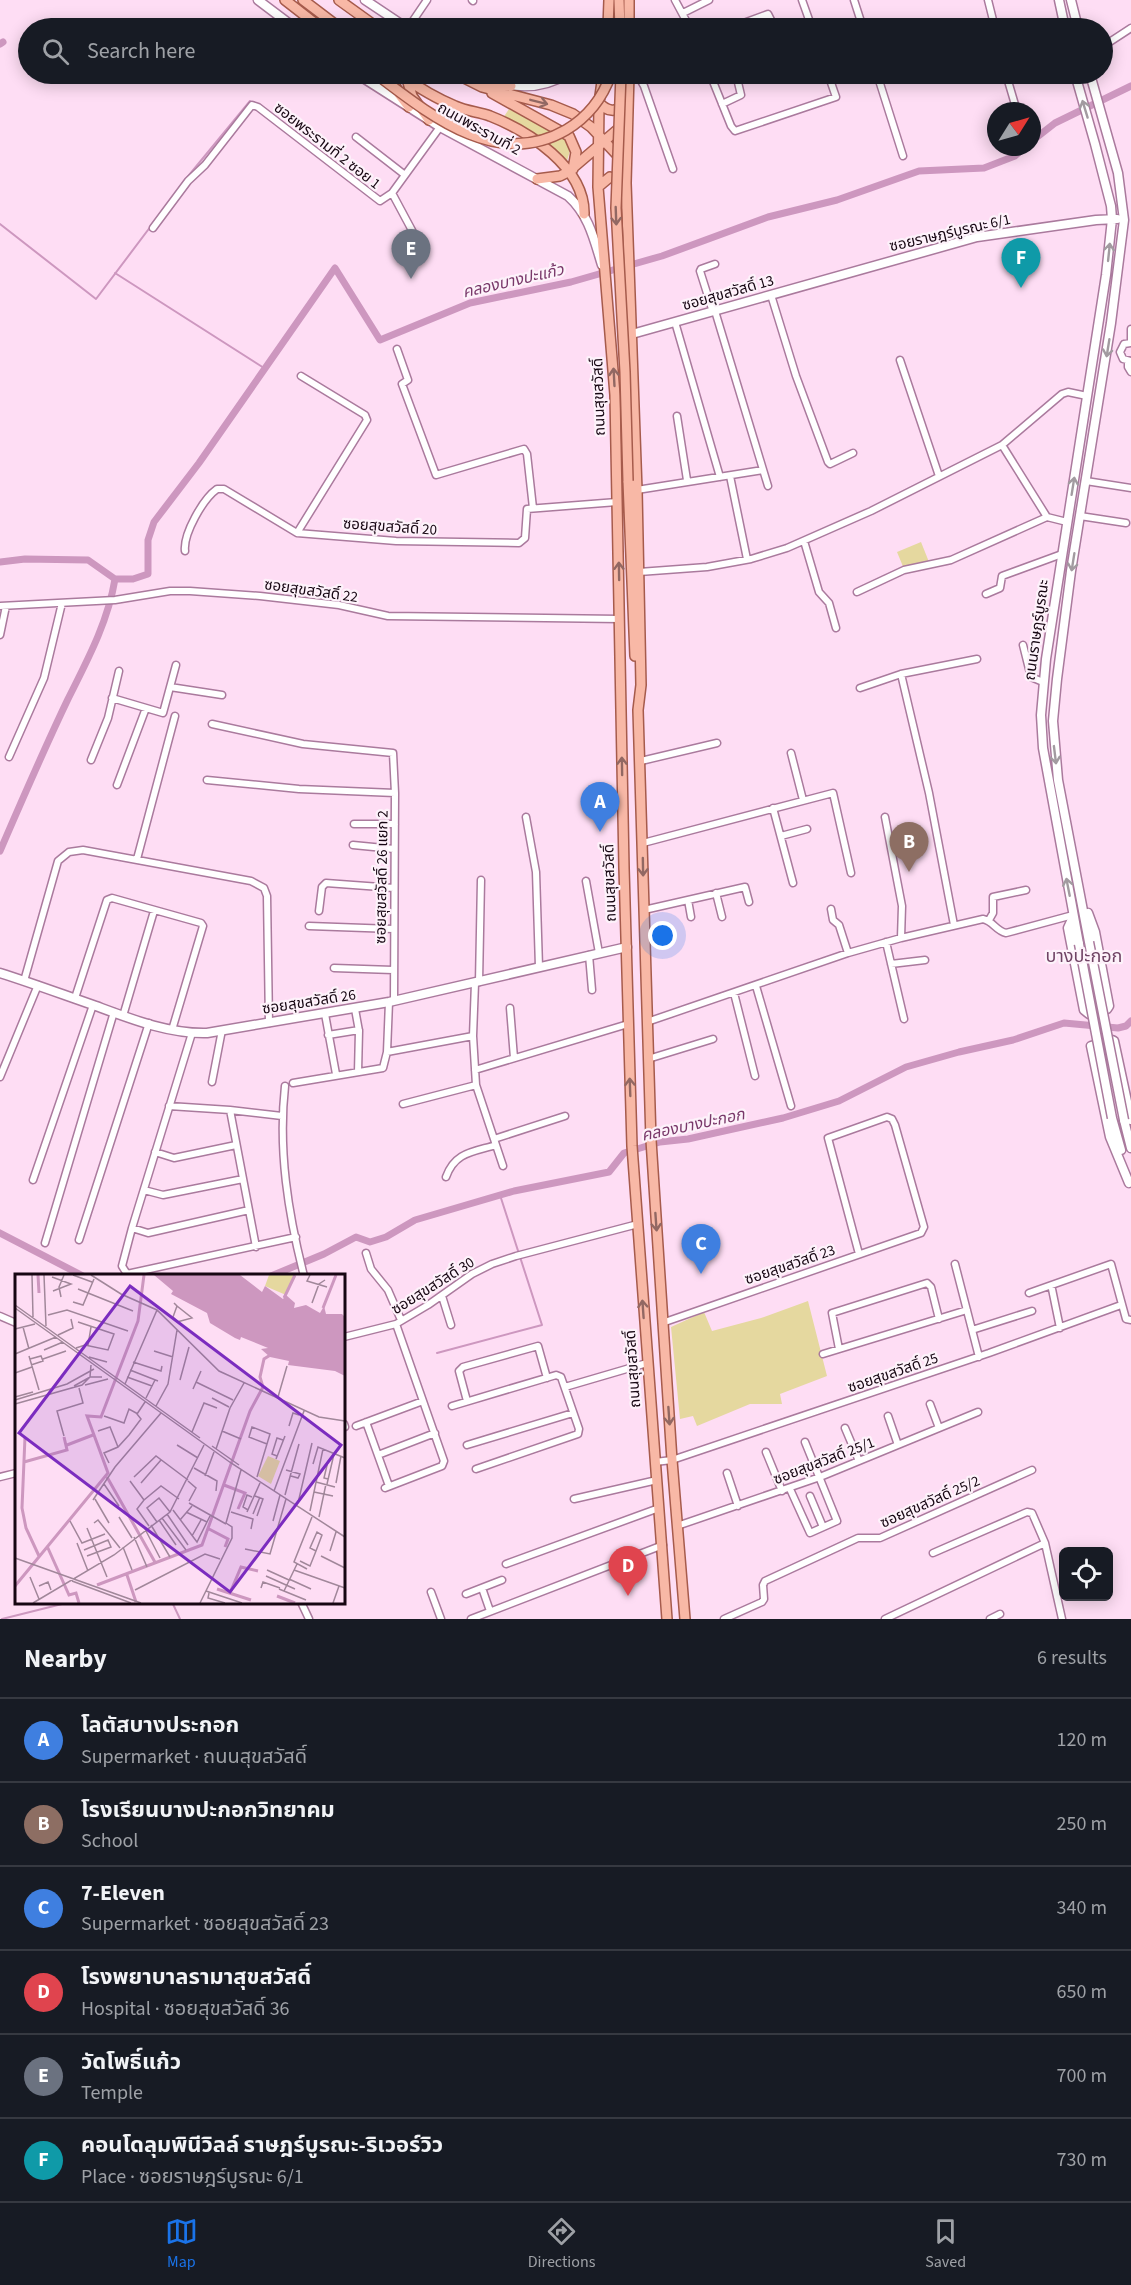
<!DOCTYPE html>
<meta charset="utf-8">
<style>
:root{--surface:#171b24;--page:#20242c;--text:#f1f3f6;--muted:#9ea1a6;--line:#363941;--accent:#1a73e8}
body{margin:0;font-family:"Source Sans 3","Noto Sans Thai",sans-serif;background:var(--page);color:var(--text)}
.controls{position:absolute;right:18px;bottom:18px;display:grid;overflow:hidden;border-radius:9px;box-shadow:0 3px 15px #0003}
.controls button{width:54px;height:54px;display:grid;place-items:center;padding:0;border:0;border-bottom:2px solid var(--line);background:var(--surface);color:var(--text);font:30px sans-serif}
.compass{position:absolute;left:987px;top:102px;width:54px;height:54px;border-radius:50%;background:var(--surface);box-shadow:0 3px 15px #0003;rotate:53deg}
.you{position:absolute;left:663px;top:936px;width:21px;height:21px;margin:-15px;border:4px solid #fff;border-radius:50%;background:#1a73e8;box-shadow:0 0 0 9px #1a73e833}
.badge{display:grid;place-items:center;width:39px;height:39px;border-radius:50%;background:var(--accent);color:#fff;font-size:20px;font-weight:700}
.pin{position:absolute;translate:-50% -50px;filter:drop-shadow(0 2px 3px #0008)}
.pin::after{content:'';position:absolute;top:32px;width:21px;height:18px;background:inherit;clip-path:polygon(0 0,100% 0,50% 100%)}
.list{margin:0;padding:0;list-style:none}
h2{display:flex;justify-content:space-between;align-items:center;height:78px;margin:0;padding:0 24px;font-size:26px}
h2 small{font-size:20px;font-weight:400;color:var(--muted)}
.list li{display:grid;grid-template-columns:39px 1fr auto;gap:18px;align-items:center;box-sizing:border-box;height:84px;padding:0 24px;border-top:2px solid var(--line)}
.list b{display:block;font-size:22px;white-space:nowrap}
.list p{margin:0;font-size:20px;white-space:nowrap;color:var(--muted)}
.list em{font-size:20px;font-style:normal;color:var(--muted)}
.icon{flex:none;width:33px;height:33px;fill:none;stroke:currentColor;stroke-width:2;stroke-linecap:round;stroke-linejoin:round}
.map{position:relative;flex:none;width:1131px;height:1619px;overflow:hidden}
.search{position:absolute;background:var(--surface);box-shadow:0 3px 15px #0003;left:18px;right:18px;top:18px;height:66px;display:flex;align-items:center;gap:15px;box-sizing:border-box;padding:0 21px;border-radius:33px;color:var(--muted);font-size:22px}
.sheet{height:582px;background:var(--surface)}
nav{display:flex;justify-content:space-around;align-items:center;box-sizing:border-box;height:84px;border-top:2px solid var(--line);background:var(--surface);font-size:16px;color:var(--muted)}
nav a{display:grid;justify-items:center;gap:3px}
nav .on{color:var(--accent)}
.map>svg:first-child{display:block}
.green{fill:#e5d89f}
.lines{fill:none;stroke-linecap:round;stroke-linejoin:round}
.stream{stroke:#cd97bf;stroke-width:2}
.canal{stroke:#cd97bf;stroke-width:7}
.street-casing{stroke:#aa7a9d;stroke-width:9}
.secondary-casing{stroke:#aa7a9d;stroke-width:11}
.primary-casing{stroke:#a65b4c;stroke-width:12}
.street{stroke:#fff;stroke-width:6}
.secondary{stroke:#fff;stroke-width:8}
.primary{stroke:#f8b8a6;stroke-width:9}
.secondary-bridge-casing{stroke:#aa7a9d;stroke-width:11;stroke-linecap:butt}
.primary-bridge-casing{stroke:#a65b4c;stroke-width:12;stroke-linecap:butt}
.secondary-bridge{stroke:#fff;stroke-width:8}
.primary-bridge{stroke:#f8b8a6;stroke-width:9}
.oneway{stroke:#926863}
.oneway2{stroke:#a29ba0}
.labels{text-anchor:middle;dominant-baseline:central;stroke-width:4.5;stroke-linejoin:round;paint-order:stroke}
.street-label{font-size:15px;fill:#160612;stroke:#fdf2fa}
.water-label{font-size:16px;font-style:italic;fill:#79386a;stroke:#fdf2fa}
.quarter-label{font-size:18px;fill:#6f4364;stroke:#fdf2fa}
.inset-river{fill:none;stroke:#cd97bf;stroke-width:3}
.inset-road{fill:none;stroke:#a1879a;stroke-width:1.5}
.view{fill:#7b2cbf;fill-opacity:0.15;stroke:#7b2cbf;stroke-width:3}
.inset-edge{fill:none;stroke:#160612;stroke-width:3}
</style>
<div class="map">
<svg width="1131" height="1619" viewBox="0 0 1131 1619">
<rect width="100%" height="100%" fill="#feddf4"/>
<path class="green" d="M509 109 566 138 570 151 567 161 565 162 539 137 503 118Z
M921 542 929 562 904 569 897 552Z
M808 1301 827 1376 780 1394 782 1404H750L697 1426 693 1416 680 1419 671 1327 704 1312 712 1331 761 1318Z"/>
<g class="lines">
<path class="stream" d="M185 180 250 101
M0 224 96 299 157 218
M115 273 264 368
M437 1353 542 1325 500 1195
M172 1602 180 1619
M2 1619 70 1602"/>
<path class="canal" d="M0 44 3 42
M1032 141 1055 123 1131 86
M0 562 25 559 88 560 115 579H133L148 574V540L154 522 199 463 335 268 380 340 470 303 571 282 662 256 768 217 837 200 919 171 984 168 1015 156 1025 147
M0 851C22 800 44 749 68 699 87 661 108 622 115 579
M0 1233 83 1276
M271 1276 324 1254 356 1237 370 1242 386 1237 415 1220 514 1191 609 1172 624 1153 660 1142 688 1139 783 1118 839 1101 906 1067 959 1052 1013 1040 1064 1023 1118 1028 1126 1026 1131 1021"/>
<defs>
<path id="street" d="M472 0 473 1
M675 0 690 28
M802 0 812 28
M854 0 863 28
M988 0 995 28
M683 13 709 0
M408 28 427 0
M730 28 768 14 775 28
M1102 47 1131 28
M637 74 644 86 673 169
M710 74 731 126 735 131 836 97 828 74
M877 74 903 156
M1006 74 1016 108
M722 104 741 95 736 74
M356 137 405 175
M392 193 415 236
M153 228 188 181 205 165 252 105 258 107 380 201 392 193 440 127
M771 295 796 376 828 462 830 464 853 453
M715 311 768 486
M713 312 700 271 701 269 715 264
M675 322 720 477
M1131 343 1124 344 1120 352 1123 359 1131 361
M1131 343V329
M397 349 408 380 402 384 436 475 524 449 527 454 533 508
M900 360 939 476
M1128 361V367L1131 372
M677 416 687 480
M1002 445 1047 517 1067 522
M730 476 747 559
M1086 481 1131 488
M637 490 763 470
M1080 516 1126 523
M297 533 367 420 365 415 301 376
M804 541 819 592 829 603 836 628
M185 551C183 534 203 499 217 489H224L297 533 396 541 519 543 525 538 527 509 617 502
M639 572 707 567 751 559 787 548 871 511 1002 445 1062 394 1068 392 1087 396
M857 592 904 570 951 560 1047 517
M986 594 1000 588 1002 576 1062 554
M0 606 115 600 170 591H190L260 596 339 605 388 616 620 619
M0 635 6 606
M1023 645 1031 677 1043 682
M901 674 929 793 954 925
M170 687 222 695
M860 688 901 674 977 659
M112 698 163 713 176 665
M212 724 303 744 393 753 395 793 394 1001
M791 753 803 800
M9 757 44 678 62 603
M91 760 108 718 119 671
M641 761 717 743
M207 780 299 789 395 793
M117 785 146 708
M773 808 793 883
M526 817 536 872 539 967
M885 817 902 906 901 938
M354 824H395
M781 836 807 829
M643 843 833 793 851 873
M353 845 394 849
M137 859 175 716
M586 881 599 953
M716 893 722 917
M688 900 691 917
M831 909 833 920 839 925 848 953
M644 910 745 887 749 902
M319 911 322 887 326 883 394 888
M989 920 993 913V897L1026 890
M309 926 393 929
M886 942 904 1019
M589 955 592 990
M891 964 925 960
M334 968 393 970
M24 981 58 861 69 852 83 850 251 881 264 888 267 896 269 1023
M479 982 481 880
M756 986 791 1106
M734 993 755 1076
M75 998 107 900 112 898 201 923 203 926 172 1030
M510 1008 514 1058
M355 1009 359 1031 358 1072
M325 1014 336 1074
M123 1016 154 911
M647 1022 848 953 901 938 983 919C993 921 996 931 1006 933L1073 915
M192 1033 132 1228 122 1266 127 1274 296 1237
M328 1035 359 1030
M387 1052 473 1036
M648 1059 713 1039
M475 1070 628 1024
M0 1077 38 985
M212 1082 222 1030
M293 1083 383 1068 387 1052 389 1002
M285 1086C278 1150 288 1213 304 1276
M403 1104 476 1085
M169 1106 230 1110 282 1116
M230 1110 256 1247
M494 1139 565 1116
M496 1145 503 1166
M155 1152 174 1158 236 1145
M446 1177C455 1152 473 1152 496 1145L476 1085 473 1036 475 983
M33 1180 93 1005
M144 1190 163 1195 243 1179
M132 1228 148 1233 249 1210
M79 1240 149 1023
M45 1243 114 1012
M366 1253 371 1269 388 1290 401 1320
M955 1264 979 1357
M1052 1289 1060 1328
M1029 1293 1111 1264 1126 1319 1131 1320
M442 1296 451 1325
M0 1316 16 1323
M662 1323 921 1233 924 1227 895 1125 892 1119 887 1117 828 1138 859 1254
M972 1330 1032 1311
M344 1337 396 1324 428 1305 472 1274 492 1264 516 1256 638 1224
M839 1349 832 1313 927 1283 931 1287 939 1319
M823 1354 967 1310
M565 1387 647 1363
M467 1401 459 1371 463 1367 538 1346 547 1378
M930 1404 939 1428
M452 1406 556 1375 561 1377 579 1429 578 1434 476 1469
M888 1416 898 1445
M366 1422 389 1486
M344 1424 345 1427
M356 1426 423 1401
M845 1428 859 1461
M467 1445 573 1413
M766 1452 782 1491
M378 1455 435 1433
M655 1462 672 1460 989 1353 1121 1305
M727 1473 738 1506
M0 1477 16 1473
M385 1488 442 1466 444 1461 396 1324
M790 1489 810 1533 837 1521 805 1442
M810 1496 823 1527
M574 1499 657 1480
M677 1526 820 1477 978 1412
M933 1553 1027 1512 1032 1513 1045 1543 1062 1619
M506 1564 659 1508
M482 1588 490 1611
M431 1592 441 1619
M466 1594 502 1580
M301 1602 309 1619
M471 1619 663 1545
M724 1619 762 1602 764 1599 763 1585 765 1581 858 1538H880L1032 1470
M885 1619 1045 1543
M990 1619 1000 1614"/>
<path id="secondary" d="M258 0 295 28
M365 0 407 28
M1059 0 1065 28
M1071 0 1078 28
M357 74 440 127 568 196C589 215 594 239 602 265
M475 74C505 88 538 92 567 74
M1075 74 1095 144 1111 206 1112 219 1106 275 1046 659 1041 715 1043 748 1079 944
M632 334 977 237 1096 220 1117 219
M1073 917 1068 928 1084 1010 1089 1014 1107 1009 1109 1006 1095 932 1088 913
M1089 942 1058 780 1053 721 1057 679 1071 571 1111 323 1124 220 1118 173 1090 74
M0 973C32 983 64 995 96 1006 131 1019 169 1034 207 1033L389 1002 627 947
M1112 1118 1121 1150
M1124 1120 1131 1148
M1129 1183 1110 1137 1091 1046 1112 1040 1114 1041 1131 1120"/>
<path id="primary" d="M285 0 321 28
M303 0 340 28
M339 0 378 28
M619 0 620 28
M629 0V28
M608 28 609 0
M390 74 399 94 409 107
M399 74C416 86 435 98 455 106 466 111 479 112 490 116 528 131 585 167 584 214
M426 74 423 77 407 79 412 96 429 120
M456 74 482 87 551 105 573 114 591 127 621 159
M603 74 599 103 598 187 615 395 624 868 632 1146 667 1619
M629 74 626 183 637 490 641 685 638 710 651 1140 672 1460 685 1619
M488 87 511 86
M492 93 569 136 576 152 573 169
M599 103C608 112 615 112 625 106
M537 179 560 176 568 172 623 125
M598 187 610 177 622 180
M628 481 635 656"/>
</defs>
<use href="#street" class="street-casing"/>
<use href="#secondary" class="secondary-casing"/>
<use href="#primary" class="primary-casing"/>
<use href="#street" class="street"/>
<use href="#secondary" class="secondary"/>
<use href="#primary" class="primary"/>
<defs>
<path id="secondary-bridge" d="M1089 942 1124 1120
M1079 944 1112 1118"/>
<path id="primary-bridge" d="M376 74C430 115 497 170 566 130 588 117 603 97 611 74
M621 74 616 208 625 372 628 481"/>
</defs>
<use href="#secondary-bridge" class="secondary-bridge-casing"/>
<use href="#primary-bridge" class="primary-bridge-casing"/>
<use href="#secondary-bridge" class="secondary-bridge"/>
<use href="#primary-bridge" class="primary-bridge"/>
</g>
<defs><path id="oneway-shaft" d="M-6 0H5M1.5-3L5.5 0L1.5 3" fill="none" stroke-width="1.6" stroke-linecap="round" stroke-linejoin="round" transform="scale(1.5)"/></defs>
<g class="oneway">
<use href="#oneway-shaft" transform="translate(539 102) rotate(14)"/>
<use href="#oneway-shaft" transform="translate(616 216) rotate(88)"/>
<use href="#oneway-shaft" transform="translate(614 377) rotate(-93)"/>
<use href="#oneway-shaft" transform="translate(619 571) rotate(-91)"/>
<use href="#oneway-shaft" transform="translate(622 766) rotate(-91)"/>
<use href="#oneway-shaft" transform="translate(643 867) rotate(89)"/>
<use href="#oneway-shaft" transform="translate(630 1087) rotate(-92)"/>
<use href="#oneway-shaft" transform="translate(656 1222) rotate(86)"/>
<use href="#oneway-shaft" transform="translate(643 1309) rotate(-94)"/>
<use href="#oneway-shaft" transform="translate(669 1416) rotate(86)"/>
</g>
<g class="oneway2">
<use href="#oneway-shaft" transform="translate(1085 109) rotate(-107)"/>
<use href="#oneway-shaft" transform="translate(1109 252) rotate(-84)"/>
<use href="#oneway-shaft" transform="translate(1108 348) rotate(99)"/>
<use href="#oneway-shaft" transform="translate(1073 486) rotate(-81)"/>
<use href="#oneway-shaft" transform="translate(1073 562) rotate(99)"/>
<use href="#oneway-shaft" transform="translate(1055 755) rotate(83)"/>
<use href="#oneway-shaft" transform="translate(1068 887) rotate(-101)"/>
</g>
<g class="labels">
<g class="street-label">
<text transform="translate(479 129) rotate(29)">ถนนพระรามที่ 2</text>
<text transform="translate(327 146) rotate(38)">ซอยพระรามที่ 2 ซอย 1</text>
<text transform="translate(950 233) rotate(-13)">ซอยราษฎร์บูรณะ 6/1</text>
<text transform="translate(728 293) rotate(-16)">ซอยสุขสวัสดิ์ 13</text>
<text transform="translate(599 397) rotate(-92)">ถนนสุขสวัสดิ์</text>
<text transform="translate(390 527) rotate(4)">ซอยสุขสวัสดิ์ 20</text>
<text transform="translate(311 591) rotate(8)">ซอยสุขสวัสดิ์ 22</text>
<text transform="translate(1037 630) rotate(-82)">ถนนราษฎร์บูรณะ</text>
<text transform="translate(382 877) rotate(-89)">ซอยสุขสวัสดิ์ 26 แยก 2</text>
<text transform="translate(610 883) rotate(-92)">ถนนสุขสวัสดิ์</text>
<text transform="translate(309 1002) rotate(-9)">ซอยสุขสวัสดิ์ 26</text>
<text transform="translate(790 1265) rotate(-19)">ซอยสุขสวัสดิ์ 23</text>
<text transform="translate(433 1286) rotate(-32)">ซอยสุขสวัสดิ์ 30</text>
<text transform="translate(633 1369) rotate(-94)">ถนนสุขสวัสดิ์</text>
<text transform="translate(893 1373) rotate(-19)">ซอยสุขสวัสดิ์ 25</text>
<text transform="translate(824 1461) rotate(-21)">ซอยสุขสวัสดิ์ 25/1</text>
<text transform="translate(930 1502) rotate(-24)">ซอยสุขสวัสดิ์ 25/2</text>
</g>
<g class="water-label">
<text transform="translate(513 281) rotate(-13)">คลองบางปะแก้ว</text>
<text transform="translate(693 1125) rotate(-12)">คลองบางปะกอก</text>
</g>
<g class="quarter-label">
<text x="1084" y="956">บางปะกอก</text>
</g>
</g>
<g transform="translate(15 1274)">
<rect width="330" height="330" fill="#feddf4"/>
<path d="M254 1H280L271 21 250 12ZM253 182 265 187 256 210 243 202Z" fill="#e5d89f"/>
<path d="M139 1H225L247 18 250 12 268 25 271 21 280 29 279 34 291 31 305 39 309 32 311 40H327L330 43V102L320 97 273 91 274 87 255 83 246 75 253 74 226 63 225 66 220 64 195 49 192 39 156 20 158 17Z" fill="#cd97bf"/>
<path class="inset-river" d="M23 1 24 19M269 24 280 1M308 34 321 1M10 163 7 234 11 254 24 282M52 171 78 161M9 188 52 176 49 163M92 203 141 290M209 211 230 219 223 235M194 255 213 265 210 273M32 272 54 321 61 319 64 329M112 301 121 328M82 311 187 271 235 137 248 113 245 103 249 85 257 80M0 312 93 199 72 142 86 143 123 47 129 1M202 315 236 326M215 319 226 293 243 297M262 322 280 329"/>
<path class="inset-road" d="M17 1 18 43M29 1 31 52M58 1 77 8M76 1 106 20 142 36 204 97 304 143 330 147M295 1 292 7 312 13M37 3 56 10 38 17M63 15 118 37M46 23 44 13 49 1M58 28 68 31 79 5M159 29 162 32 158 43 162 48 160 45M297 29 304 10 310 6M0 31 185 164M0 34 216 189 330 263M33 41 52 36 113 57M162 48 177 44 162 32M8 53 14 75M0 55 20 50M43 61 58 54 56 45M73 71 76 53M61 74 70 71 93 76 99 60 63 48M29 76 48 68M139 77 158 83M0 80 41 63M14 82 24 116M74 83 92 88M15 85 26 82 28 87 16 91M28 85 51 77M118 88 146 97 147 92M115 96 143 107M0 99 17 93M112 103 137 112M165 106 174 73M181 108 218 126M110 110 142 36M70 111 93 105M59 112 75 103H87M178 115 186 97M0 123 18 118M263 123 272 92M131 124 140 106M197 124 214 133M0 126 52 110 79 95M0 130 67 111 75 103 76 91M141 132 153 110 162 56M89 142 109 149 114 135 123 140M274 152 278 139 284 141M83 157 95 153 103 173M207 157 226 165M177 158 189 129 202 134M49 162 42 137 68 129 64 114M162 171 183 184M197 172 224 191M201 175 215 134 229 109M262 182 257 180 262 164 268 166M261 185 270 162M313 187 309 204 313 205M94 189 89 179 103 173 114 161 126 145 122 140 130 128M298 190 303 173 330 184M179 194 202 207 201 217M271 196 285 200 283 204 276 202M190 202 199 178M119 203 141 182 173 206M242 203 255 160 237 153 234 163 252 170M115 207 129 226M173 207 181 214 174 227M301 208 320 213M126 209 146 186M321 209 326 182M89 210 104 232M312 210 319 180M259 217 289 137M299 218 318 222M270 221 284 170M240 222 248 225 242 242M80 225 94 249M78 226 100 193 146 139M174 229 211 250M283 229 297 169M158 236 182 268 195 242M233 236 228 233 232 221 237 223M295 237 308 175M171 238 192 248M216 238 238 245 236 255M232 238 245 209M152 240 173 271M238 240 245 223M104 243 117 264M304 243 311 210M147 244 171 276M144 246 161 271M165 246 177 232M55 247 67 269 90 260M258 247 265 221M142 248 132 234 144 224 155 238M79 249 83 246 105 274M136 251 155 283M134 252 122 235 129 226 146 212 164 225M72 254 92 303M130 255 145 284M177 262 186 246M119 263 132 293M62 269 73 297M108 273 117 296M230 275 255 280 271 225M69 276 93 266 96 273 72 282M315 277 321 258M306 282 330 294M0 284 126 329M285 287 295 292 301 277 307 261 302 258 295 274 301 277M292 295 279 288 297 243M252 296 274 306M279 296 330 314M251 302 280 315M15 303 24 325M274 305 296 315M57 307 116 329M24 312 33 308 36 316M246 314 248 308 265 314M264 315 291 326M120 316 190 280 205 285M191 317 227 329M269 317 282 290M194 319 193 324 210 329M18 329 99 281 155 238 189 171M185 329 217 264V253L211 249 226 196M318 329 324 312"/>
<path class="view" d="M115 12 326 171 215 318 4 159Z"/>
<rect width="330" height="330" class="inset-edge"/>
</g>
</svg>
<div class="controls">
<button><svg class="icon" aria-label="locate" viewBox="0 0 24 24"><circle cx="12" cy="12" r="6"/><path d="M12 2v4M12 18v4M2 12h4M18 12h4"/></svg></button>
</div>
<svg class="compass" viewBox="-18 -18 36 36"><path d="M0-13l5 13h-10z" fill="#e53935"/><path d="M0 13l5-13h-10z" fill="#9ea1a6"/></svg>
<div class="you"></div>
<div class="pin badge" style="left:600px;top:832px;background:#3f7fe0">A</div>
<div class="pin badge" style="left:909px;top:872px;background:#8d6e63">B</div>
<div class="pin badge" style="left:701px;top:1274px;background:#3f7fe0">C</div>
<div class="pin badge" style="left:628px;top:1596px;background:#e0444e">D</div>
<div class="pin badge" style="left:411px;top:279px;background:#6b7280">E</div>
<div class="pin badge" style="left:1021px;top:288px;background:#0f9aa8">F</div>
<div class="search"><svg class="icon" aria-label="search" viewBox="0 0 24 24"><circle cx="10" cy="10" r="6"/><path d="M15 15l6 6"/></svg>Search here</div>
</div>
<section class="sheet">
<h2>Nearby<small>6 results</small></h2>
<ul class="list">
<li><span class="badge" style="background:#3f7fe0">A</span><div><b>โลตัสบางประกอก</b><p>Supermarket · ถนนสุขสวัสดิ์</p></div><em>120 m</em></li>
<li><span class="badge" style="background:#8d6e63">B</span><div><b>โรงเรียนบางปะกอกวิทยาคม</b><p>School</p></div><em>250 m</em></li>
<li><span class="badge" style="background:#3f7fe0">C</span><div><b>7-Eleven</b><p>Supermarket · ซอยสุขสวัสดิ์ 23</p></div><em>340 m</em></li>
<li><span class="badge" style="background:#e0444e">D</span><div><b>โรงพยาบาลรามาสุขสวัสดิ์</b><p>Hospital · ซอยสุขสวัสดิ์ 36</p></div><em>650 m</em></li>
<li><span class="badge" style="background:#6b7280">E</span><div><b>วัดโพธิ์แก้ว</b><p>Temple</p></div><em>700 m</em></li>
<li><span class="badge" style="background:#0f9aa8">F</span><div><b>คอนโดลุมพินีวิลล์ ราษฎร์บูรณะ-ริเวอร์วิว</b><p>Place · ซอยราษฎร์บูรณะ 6/1</p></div><em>730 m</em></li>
</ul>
</section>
<nav>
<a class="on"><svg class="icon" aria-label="map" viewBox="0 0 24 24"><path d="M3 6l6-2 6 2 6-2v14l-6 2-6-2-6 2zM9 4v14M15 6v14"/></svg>Map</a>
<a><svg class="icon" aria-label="directions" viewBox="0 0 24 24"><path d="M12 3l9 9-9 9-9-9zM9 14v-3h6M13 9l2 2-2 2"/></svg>Directions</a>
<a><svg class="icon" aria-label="saved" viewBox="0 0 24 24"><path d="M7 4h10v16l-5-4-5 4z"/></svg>Saved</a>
</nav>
